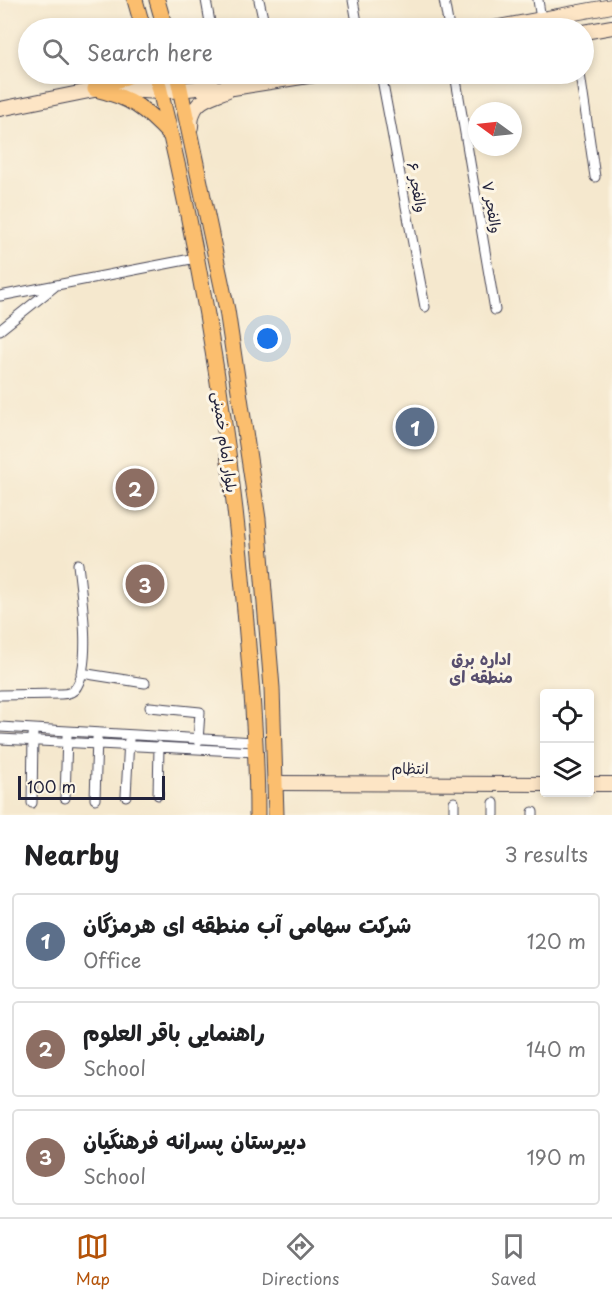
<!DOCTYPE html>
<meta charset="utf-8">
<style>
:root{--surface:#fff;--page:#f6f6f6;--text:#202124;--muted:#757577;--line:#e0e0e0;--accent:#b45309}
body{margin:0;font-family:"Playpen Sans","Playpen Sans Arabic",sans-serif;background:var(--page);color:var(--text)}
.controls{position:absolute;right:18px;bottom:18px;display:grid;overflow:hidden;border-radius:6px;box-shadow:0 3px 9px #0003}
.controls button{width:54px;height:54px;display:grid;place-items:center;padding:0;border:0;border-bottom:2px solid var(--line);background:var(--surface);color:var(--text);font:30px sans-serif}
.compass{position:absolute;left:468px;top:102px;width:54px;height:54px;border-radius:50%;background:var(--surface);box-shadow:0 3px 9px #0003;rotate:285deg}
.scale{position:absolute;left:18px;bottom:15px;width:147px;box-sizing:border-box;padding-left:6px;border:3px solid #22223b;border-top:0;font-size:16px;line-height:21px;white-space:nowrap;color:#22223b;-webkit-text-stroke:4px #fcf5e5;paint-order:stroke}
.you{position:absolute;left:268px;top:339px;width:21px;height:21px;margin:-15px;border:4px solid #fff;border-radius:50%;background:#1a73e8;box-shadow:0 0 0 9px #1a73e833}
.badge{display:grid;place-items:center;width:39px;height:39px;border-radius:50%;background:var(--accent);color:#fff;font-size:20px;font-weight:700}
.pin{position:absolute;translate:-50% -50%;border:3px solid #fff;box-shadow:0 2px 6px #0006}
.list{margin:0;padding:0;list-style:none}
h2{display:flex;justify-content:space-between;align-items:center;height:78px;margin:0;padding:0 24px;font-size:26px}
h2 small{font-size:20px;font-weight:400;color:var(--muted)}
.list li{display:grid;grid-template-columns:39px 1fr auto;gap:18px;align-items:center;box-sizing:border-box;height:96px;margin:0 12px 12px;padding:0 12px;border:2px solid var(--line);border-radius:6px}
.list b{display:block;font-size:22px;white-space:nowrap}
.list p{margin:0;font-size:20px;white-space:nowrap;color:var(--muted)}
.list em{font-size:20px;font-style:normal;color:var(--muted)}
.icon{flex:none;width:33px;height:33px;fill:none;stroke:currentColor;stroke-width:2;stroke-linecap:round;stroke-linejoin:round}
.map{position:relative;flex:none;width:612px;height:815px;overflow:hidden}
.search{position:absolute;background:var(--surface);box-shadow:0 3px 9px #0003;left:18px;right:18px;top:18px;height:66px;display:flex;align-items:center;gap:15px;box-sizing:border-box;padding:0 21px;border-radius:33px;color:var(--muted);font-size:22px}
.sheet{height:402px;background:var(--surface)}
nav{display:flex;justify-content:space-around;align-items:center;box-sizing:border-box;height:84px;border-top:2px solid var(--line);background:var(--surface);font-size:16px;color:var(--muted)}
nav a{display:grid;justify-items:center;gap:3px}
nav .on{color:var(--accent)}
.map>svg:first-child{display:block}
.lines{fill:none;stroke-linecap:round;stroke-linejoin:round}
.street-casing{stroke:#424051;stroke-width:11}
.secondary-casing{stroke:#424051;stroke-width:16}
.primary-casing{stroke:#424051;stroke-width:17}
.street{stroke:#fff;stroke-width:9}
.secondary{stroke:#fde5c5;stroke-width:14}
.primary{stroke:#fbbe6e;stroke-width:15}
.labels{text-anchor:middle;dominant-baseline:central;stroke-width:6;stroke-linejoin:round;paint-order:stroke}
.street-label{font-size:15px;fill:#22223b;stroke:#fcf5e5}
.neighbourhood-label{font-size:16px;font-weight:bold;fill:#574e6e;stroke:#fcf5e5}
</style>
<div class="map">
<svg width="612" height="815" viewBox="0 0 612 815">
<rect width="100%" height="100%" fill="#fcf5e5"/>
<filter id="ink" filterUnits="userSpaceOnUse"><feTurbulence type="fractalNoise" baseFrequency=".0167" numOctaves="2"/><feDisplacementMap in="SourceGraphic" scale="12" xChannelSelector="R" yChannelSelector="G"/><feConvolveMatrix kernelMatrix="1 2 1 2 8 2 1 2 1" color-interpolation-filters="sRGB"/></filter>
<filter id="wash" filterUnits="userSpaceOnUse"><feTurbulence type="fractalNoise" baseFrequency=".008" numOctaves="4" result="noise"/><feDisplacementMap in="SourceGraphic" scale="24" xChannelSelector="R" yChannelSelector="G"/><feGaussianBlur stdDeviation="1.35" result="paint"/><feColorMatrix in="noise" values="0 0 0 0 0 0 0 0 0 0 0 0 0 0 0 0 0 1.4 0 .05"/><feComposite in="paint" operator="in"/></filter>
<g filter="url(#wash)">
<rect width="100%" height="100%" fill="#f5e8ce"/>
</g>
<g filter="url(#ink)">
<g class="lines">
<defs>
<path id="street" d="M206 0 211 28
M259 0 265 28
M353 0 358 28
M444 0 449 28
M538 0 541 19
M381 74 425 307
M455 74 495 310
M580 74 595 177
M0 296 196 258
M0 330 54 287
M81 673 145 683
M0 695 61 694C68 694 74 692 77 686 92 660 81 594 78 564
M150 707 200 712 198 741
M0 727 255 742
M0 739 256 752
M158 795 159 746
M126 796 129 739
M65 798 67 736
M95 799 97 738
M32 803 33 735
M533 812V815
M454 815V802
M494 815V803"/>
<path id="secondary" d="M493 28 612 6
M584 32 612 27
M129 84 178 77
M106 89 160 92 197 88H233L321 74
M0 109 104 88
M191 127C191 100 207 99 228 90
M276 783 544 784
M590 784H612"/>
<path id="primary" d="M135 0 143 28
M157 0 165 28
M156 74C200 250 230 430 245 611 251 679 257 747 257 815
M177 74 227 310 258 519 272 688 276 815
M95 89C130 97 146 109 170 135
M95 89 133 74"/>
</defs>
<use href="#street" class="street-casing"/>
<use href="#secondary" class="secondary-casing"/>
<use href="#primary" class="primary-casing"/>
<use href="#street" class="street"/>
<use href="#secondary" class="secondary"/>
<use href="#primary" class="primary"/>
</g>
</g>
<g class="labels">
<g class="street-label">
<text transform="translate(418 187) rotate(79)">والفجر ۶</text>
<text transform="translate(493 207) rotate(80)">والفجر ۷</text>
<text transform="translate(226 442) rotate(82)">بلوار امام خمینی</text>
<text x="410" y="767">انتظام</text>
</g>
<g class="neighbourhood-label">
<text x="481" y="658">اداره برق<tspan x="481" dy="18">منطقه ای</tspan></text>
</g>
</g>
</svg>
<div class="controls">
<button><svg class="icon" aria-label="locate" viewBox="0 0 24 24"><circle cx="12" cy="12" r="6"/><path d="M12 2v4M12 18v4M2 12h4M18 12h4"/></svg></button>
<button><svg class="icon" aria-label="layers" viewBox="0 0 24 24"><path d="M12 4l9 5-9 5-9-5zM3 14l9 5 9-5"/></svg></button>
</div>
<svg class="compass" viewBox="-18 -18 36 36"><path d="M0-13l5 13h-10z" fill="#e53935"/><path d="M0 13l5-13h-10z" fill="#757577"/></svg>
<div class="scale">100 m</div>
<div class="you"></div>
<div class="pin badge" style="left:415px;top:427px;background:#5c6f8a">1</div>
<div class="pin badge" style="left:135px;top:488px;background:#8d6e63">2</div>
<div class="pin badge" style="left:145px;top:584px;background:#8d6e63">3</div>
<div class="search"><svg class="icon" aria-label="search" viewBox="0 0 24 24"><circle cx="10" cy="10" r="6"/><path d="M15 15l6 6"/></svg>Search here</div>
</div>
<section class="sheet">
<h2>Nearby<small>3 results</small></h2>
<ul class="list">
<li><span class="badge" style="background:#5c6f8a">1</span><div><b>شرکت سهامی آب منطقه ای هرمزگان</b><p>Office</p></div><em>120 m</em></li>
<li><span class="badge" style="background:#8d6e63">2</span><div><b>راهنمایی باقر العلوم</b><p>School</p></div><em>140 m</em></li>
<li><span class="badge" style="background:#8d6e63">3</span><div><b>دبیرستان پسرانه فرهنگیان</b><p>School</p></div><em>190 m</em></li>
</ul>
</section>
<nav>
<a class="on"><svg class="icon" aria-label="map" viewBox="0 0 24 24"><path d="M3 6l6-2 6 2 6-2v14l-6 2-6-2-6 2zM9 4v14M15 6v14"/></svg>Map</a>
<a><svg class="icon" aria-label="directions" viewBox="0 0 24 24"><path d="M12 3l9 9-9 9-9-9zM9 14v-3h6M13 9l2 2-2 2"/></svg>Directions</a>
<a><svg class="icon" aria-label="saved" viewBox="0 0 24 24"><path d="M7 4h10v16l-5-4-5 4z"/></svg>Saved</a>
</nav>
